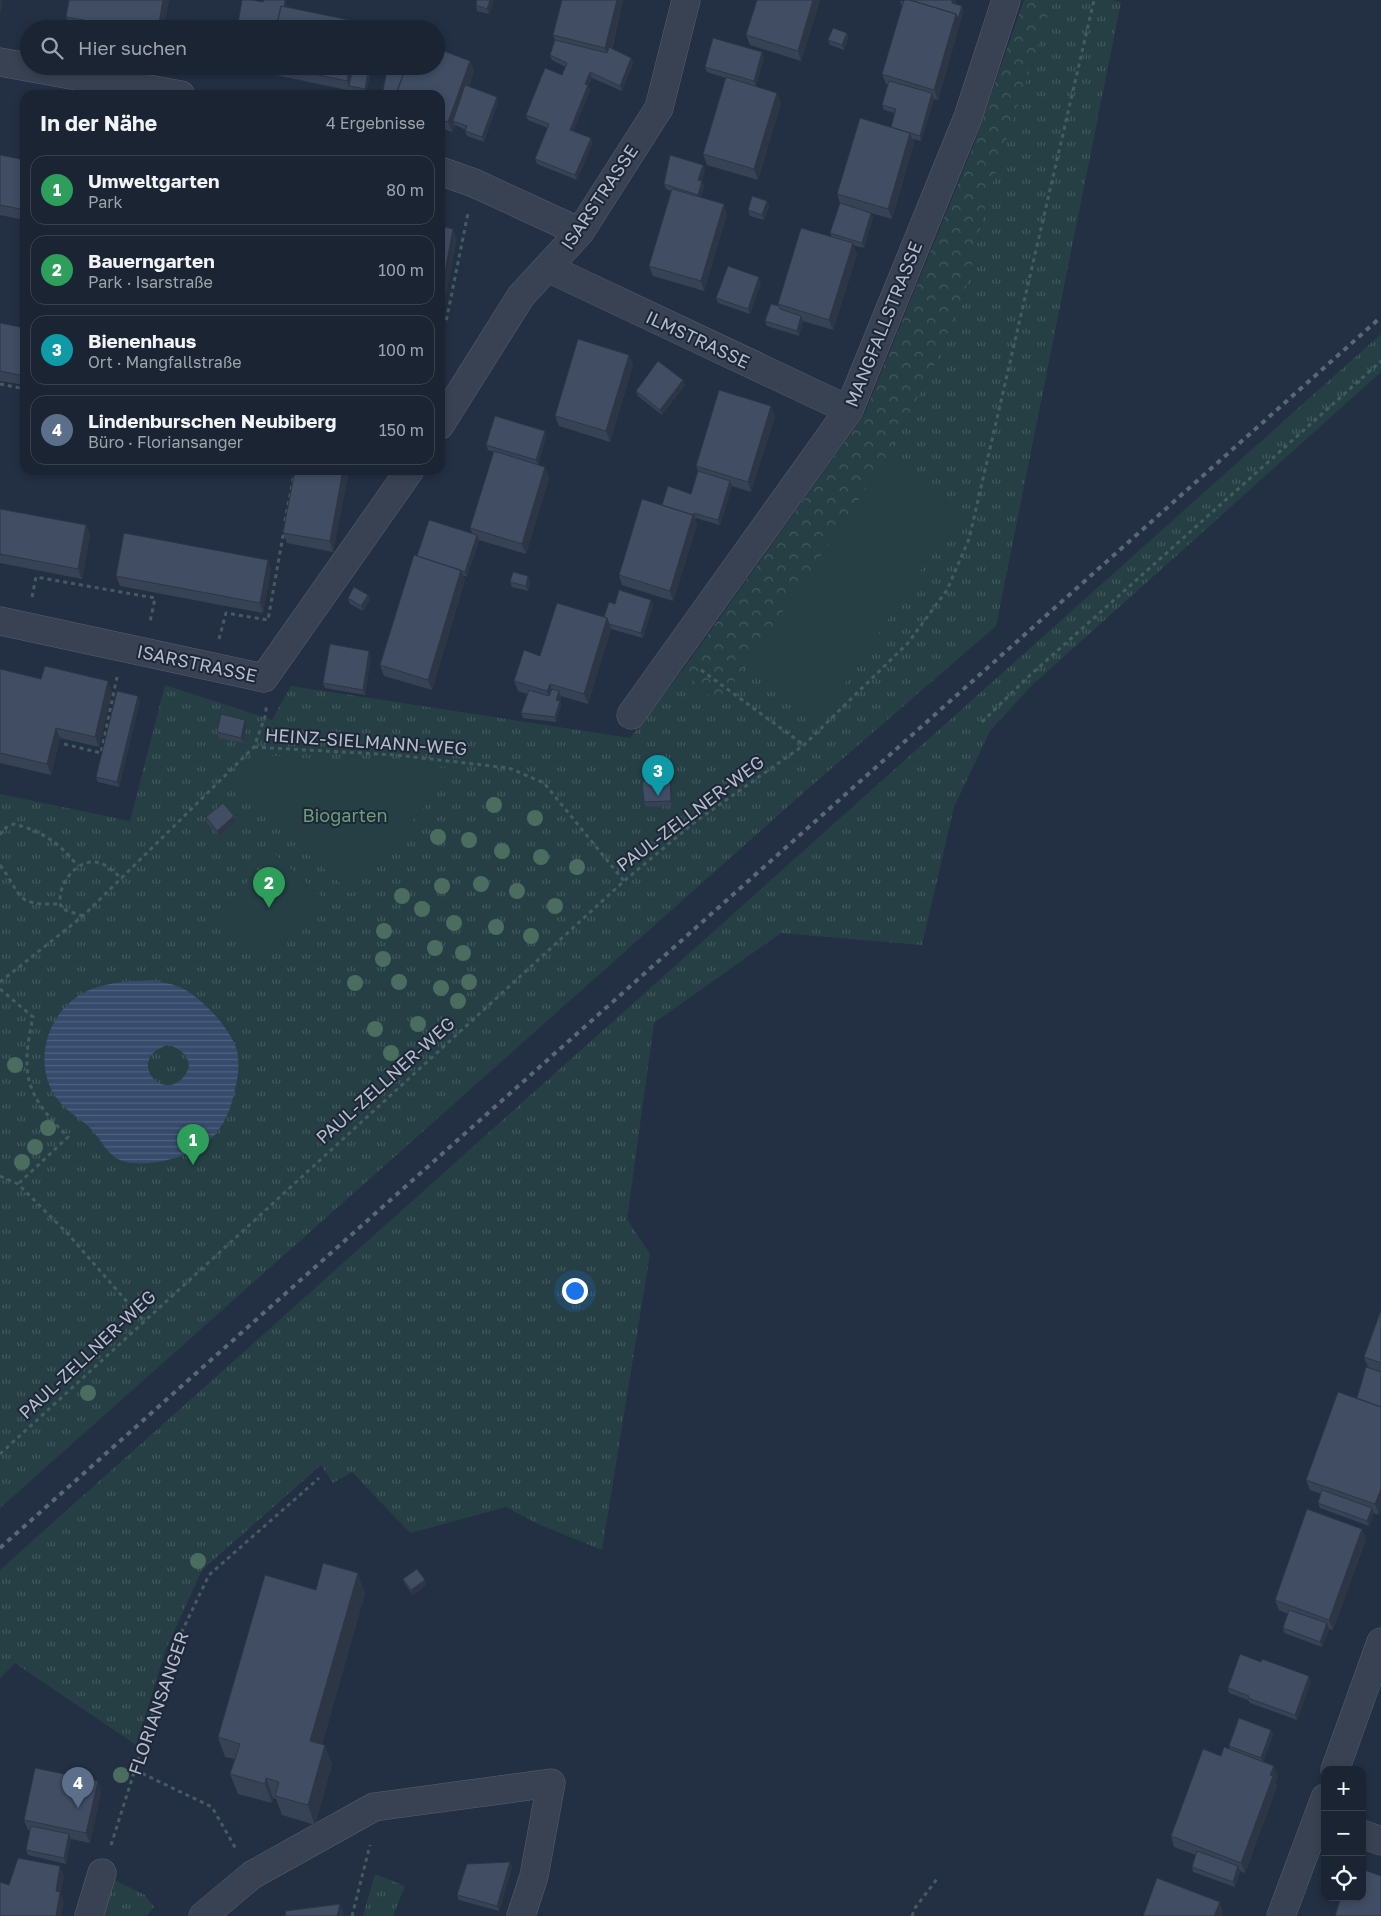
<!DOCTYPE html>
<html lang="de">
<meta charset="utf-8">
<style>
:root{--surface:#1a2432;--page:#232c3a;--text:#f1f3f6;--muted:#9fa4ac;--line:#38414d;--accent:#d93025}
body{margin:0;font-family:"Golos Text",sans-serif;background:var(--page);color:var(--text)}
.controls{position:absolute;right:15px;bottom:15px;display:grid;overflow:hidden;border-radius:10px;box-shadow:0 2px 8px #0003}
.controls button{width:45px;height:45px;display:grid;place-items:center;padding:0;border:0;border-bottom:1px solid var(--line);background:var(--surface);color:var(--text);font:25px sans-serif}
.you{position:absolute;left:574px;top:1290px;width:18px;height:18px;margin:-12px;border:4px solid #fff;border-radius:50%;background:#1a73e8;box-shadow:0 0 0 8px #1a73e833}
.badge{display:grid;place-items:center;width:32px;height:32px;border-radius:50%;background:var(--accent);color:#fff;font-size:16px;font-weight:700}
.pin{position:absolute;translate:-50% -41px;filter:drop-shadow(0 1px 2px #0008)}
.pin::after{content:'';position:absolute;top:26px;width:18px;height:15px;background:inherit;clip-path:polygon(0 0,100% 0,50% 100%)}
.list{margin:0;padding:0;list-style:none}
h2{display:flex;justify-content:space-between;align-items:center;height:65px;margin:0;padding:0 20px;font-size:21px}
h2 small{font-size:16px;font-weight:400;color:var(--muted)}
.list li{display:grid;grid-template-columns:32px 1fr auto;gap:15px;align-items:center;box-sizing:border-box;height:70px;margin:0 10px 10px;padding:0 10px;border:1px solid var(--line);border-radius:15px}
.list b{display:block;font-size:19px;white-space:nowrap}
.list p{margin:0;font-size:16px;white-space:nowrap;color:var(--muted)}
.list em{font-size:16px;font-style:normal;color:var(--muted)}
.icon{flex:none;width:28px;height:28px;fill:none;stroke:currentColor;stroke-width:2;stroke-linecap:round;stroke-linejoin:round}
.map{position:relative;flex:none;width:1381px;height:1916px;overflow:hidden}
.search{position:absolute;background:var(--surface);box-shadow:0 2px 8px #0003;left:20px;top:20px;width:425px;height:55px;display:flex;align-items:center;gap:12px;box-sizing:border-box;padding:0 18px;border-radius:28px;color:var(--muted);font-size:19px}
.panel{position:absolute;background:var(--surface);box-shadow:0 2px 8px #0003;left:20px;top:90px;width:425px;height:385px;border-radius:15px}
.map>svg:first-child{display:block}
.grass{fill:url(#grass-tufts)}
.forest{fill:url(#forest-crowns)}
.garden{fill:#263f44}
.water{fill:url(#water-rules);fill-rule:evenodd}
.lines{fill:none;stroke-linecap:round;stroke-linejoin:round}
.street-casing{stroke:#566070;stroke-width:29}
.path{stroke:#445c60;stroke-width:3;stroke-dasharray:4 4;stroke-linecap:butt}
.street{stroke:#384252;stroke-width:28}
.rail{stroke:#5a667a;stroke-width:4;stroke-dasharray:5 5;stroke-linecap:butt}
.tree{fill:#4a6d60}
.wall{fill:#374255}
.shaded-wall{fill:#2d3645}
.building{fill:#404d63;stroke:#2d3645}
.labels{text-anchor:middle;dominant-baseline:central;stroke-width:4;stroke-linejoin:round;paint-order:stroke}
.street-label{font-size:18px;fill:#b5bdcc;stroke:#1d2738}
.park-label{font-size:18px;fill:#6a9f78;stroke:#1d2738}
</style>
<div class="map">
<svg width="1381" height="1916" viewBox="0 0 1381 1916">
<defs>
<pattern id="grass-tufts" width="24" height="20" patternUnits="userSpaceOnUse" patternTransform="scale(1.25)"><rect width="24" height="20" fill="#263f44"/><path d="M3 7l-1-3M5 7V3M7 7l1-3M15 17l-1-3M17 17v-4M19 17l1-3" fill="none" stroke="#43595e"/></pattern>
<pattern id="forest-crowns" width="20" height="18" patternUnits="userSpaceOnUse" patternTransform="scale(1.25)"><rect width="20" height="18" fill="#263f44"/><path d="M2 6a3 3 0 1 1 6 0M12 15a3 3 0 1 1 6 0" fill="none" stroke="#43595e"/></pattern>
<pattern id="water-rules" width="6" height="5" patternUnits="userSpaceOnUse" patternTransform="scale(1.25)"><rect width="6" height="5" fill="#364a6b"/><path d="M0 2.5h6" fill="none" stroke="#51627f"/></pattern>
</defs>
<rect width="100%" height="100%" fill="#233043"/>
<path class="grass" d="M1053 0H1112L1121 2 996 626 811 786 0 1508V794L130 821 165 685 272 720 291 686 630 738 682 671 718 703 885 461 936 362 969 280 987 199Z
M1381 334V372L1030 687 990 731 954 807 922 945 781 933 654 1023 627 1219 650 1254 602 1550 538 1524 506 1507 410 1533 352 1472 333 1483 321 1465 202 1570 166 1649 136 1745 15 1663 0 1678V1570Z
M375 1874 405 1886 393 1916H363Z
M113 1879 145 1895 154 1907 147 1916H100Z"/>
<path class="forest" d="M1024 0H1053L987 199 969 280 936 362 885 461 747 665 718 704 682 671 864 415 973 147Z"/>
<path class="garden" d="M885 461 960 512 823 716 747 665Z
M262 755 457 769 351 893 229 782Z
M274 853 323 898 264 964 214 919Z"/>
<path class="water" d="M151 980C160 982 169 983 177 986 199 994 231 1028 237 1051 240 1063 238 1078 235 1089 228 1127 209 1150 171 1159 157 1163 140 1165 126 1162 107 1158 101 1137 88 1126 76 1116 64 1109 55 1096 31 1058 50 1005 92 989 111 982 131 981 151 980ZM168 1045C181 1048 196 1061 185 1075 163 1106 124 1058 168 1045Z"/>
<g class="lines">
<defs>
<path id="street" d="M0 62 181 95
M440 171 474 183 580 232
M548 268 849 410
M440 425 521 296 580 232 659 108 686 0
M0 621 264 678 410 470
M631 715 849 410 968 117 1006 0
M1335 1770 1381 1642
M1362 1834 1381 1841
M89 1916 102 1873
M203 1916 252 1875 374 1807 551 1783 534 1876 521 1916
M1281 1916 1325 1798"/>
</defs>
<use href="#street" class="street-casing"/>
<path class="path" d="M440 321 446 322 468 213
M0 384 25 389
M285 521 295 470
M32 597 36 577 155 598 150 622
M219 639 226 613 268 620 284 530
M701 670 804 745
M982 722 1028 677 1381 361
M64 744 101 753 117 677
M254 747 396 755 509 768 544 783 624 881
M0 835 3 829 14 824C44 832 59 843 78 866
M0 865C24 897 13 905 59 904
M83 916 62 909C54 891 72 863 92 862 104 861 114 872 122 879
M0 982 83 916 254 747 266 714V706
M0 989 33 1017C20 1076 26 1095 68 1137L18 1184
M0 1176 18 1184 68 1234 143 1320
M0 1454 624 881 695 822 804 745 908 643 947 590 969 539 1094 0
M135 1770 212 1807 236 1849
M111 1845 173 1650 209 1575 319 1478
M352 1916 370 1845
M912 1916 915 1908 937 1879"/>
<use href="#street" class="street"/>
<path class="rail" d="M0 1548 1381 317"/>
</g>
<g class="tree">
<circle cx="494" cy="805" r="8"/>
<circle cx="535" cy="818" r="8"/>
<circle cx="438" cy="837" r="8"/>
<circle cx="469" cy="840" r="8"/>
<circle cx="502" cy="851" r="8"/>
<circle cx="541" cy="857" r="8"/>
<circle cx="577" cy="867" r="8"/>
<circle cx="481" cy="884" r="8"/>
<circle cx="442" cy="886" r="8"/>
<circle cx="517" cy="891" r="8"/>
<circle cx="402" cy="896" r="8"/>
<circle cx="555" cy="906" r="8"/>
<circle cx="422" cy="909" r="8"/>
<circle cx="454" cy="923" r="8"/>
<circle cx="496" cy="927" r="8"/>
<circle cx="384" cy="931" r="8"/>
<circle cx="531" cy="936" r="8"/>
<circle cx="435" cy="948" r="8"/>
<circle cx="463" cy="953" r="8"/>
<circle cx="383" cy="959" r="8"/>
<circle cx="399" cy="982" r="8"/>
<circle cx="469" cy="982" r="8"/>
<circle cx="355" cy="983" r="8"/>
<circle cx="441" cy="988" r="8"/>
<circle cx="458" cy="1001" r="8"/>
<circle cx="418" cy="1024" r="8"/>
<circle cx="375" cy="1029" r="8"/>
<circle cx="391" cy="1053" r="8"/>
<circle cx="15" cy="1065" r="8"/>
<circle cx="48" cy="1128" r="8"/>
<circle cx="35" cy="1147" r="8"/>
<circle cx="22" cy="1162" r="8"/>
<circle cx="88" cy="1393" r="8"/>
<circle cx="198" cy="1561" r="8"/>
<circle cx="121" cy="1775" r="8"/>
</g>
<path class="wall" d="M69 0H169L163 29H80L70 27 66 17Z
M494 0 489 14 477 11 476 5Z
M623 0 612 49 631 58 633 63 622 91 592 78 588 86 590 90 573 132 591 138 592 144 577 180 537 164 535 159 548 128 528 120 526 115 562 75 566 67 552 60 550 55 555 40 553 35Z
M757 0H820L801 61 750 45 746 35Z
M956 0 955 4 962 6 963 12 938 100 934 99 921 141 913 139 914 143 892 219 871 213 873 218 864 248 853 245 857 254 833 330 803 321 799 336 767 326 765 321 779 306 778 304 832 237 830 233 840 203 837 194 891 127 895 113 884 110 882 105 888 85 886 84 882 74 902 7 900 1Z
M847 33 848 38 844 50 830 45 828 40Z
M764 57 756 86 781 103 758 180 707 165 703 154 726 78 707 72 705 67Z
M470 61 474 71 469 86 498 102 484 142 467 136 465 131 466 130 455 125 452 132 440 128V95Z
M232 66H372L366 94Z
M0 155 25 160V220L0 215Z
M703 165 705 171 701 181 704 186 701 197 727 214 704 291 653 276 649 266 671 191 666 189 664 184Z
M767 201 769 206 764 220 750 216 748 210Z
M761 282 750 314 718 303 716 298Z
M0 323 25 328V385L0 381Z
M629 355 633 365 610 442 559 426 555 416Z
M685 385 662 415 638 396 636 391Z
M775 416 751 492 732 486 720 525 696 518 695 520 697 525 673 601 622 585 619 575 662 505 691 494 698 471 696 466Z
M545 431 546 436 538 465 545 467 549 478 526 554 479 540 467 577 463 575 465 580 432 690 384 676 380 665 417 556 472 533 470 528 494 452 488 450 486 445Z
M295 470H349L333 552 287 543 283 533Z
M0 509 86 525 90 535 82 579 0 563Z
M268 560 271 570 263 613 120 586 116 576Z
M528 576 530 581 528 591 512 587 510 582Z
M368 595 370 600 363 611 350 604 348 598Z
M651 600 653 605 643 638 611 629 588 704 561 696 560 701 561 706 556 722 523 718 521 713 527 694 518 691 514 681 540 656 604 617 615 604Z
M371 656 365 695 325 688 323 683Z
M0 669 41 679 112 691 99 747 60 738 51 775 0 763Z
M140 701 119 787 98 782 96 777Z
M247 725 243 743 219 738 217 732Z
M672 784V806L646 807 644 802Z
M234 816 236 821 219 836 207 823 206 817Z
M1381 1310V1372L1368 1367 1364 1357Z
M1381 1372V1509L1379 1515 1374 1513 1369 1526 1320 1508 1318 1503 1321 1494 1310 1490 1306 1480 1357 1398Z
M1366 1539 1333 1630 1329 1629 1322 1647 1284 1633 1283 1628 1288 1614 1279 1610 1275 1600Z
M403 1579 426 1585 413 1595 405 1584Z
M316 1590 365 1593 322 1744 332 1764 315 1825 282 1815 276 1799 273 1798 272 1803 238 1794 230 1774 235 1759 225 1757 218 1737Z
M1311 1681 1297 1720 1250 1703 1248 1700 1229 1693 1228 1688Z
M1271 1730 1273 1735 1263 1762 1278 1776 1275 1782 1277 1786 1245 1873 1240 1871 1235 1887 1193 1872 1192 1867 1196 1855 1174 1847 1171 1836 1230 1750 1229 1746Z
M101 1792 90 1843 71 1839 66 1864 28 1855 26 1850 30 1830H28L24 1820Z
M512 1867 499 1911 459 1900 457 1895Z"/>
<path class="shaded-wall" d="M0 0H3L0 16Z
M163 0H169L163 29H158Z
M285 0H286L287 3 282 29H279Z
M490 0H494L489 14 487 9Z
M617 0H623L609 58 605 48Z
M813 0H820L801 61 798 51Z
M952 0H956L953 9 952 3Z
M962 6 963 12 938 100 934 90 956 14Z
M359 22 362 29H358Z
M847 33 848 38 844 50 842 45Z
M762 52 764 57 756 86 754 81Z
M631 58 633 63 622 91 620 86Z
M470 61 474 71 456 122 453 121 455 125 452 132 448 122Z
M350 66H356L349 86 347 81Z
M369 66H372L366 94 365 89Z
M590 72 592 78 588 86 590 90 572 135 570 130 585 84Z
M777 93 781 103 758 180 754 169Z
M932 93 934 99 921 141 920 136Z
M497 97 498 102 484 142 482 137Z
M910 133 914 143 892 219 888 209Z
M591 138 592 144 577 180 575 175Z
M703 165 705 171 700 185 698 180Z
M702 181 704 186 700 201 698 195Z
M767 201 769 206 764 220 762 215Z
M724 204 727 214 704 291 701 281Z
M871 213 873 218 864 248 862 243Z
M453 229 457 239 442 316 440 310V299Z
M853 243 857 254 833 330 829 320Z
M759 277 761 282 750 314 748 309Z
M801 316 803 321 799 336 797 331Z
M629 355 633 365 610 442 606 431Z
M683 380 685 385 662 415 660 410Z
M771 406 775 416 751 492 748 482Z
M545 431 546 436 538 465 536 460Z
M545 467 549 478 526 554 522 544Z
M343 470H349L333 552 330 541Z
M730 481 732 486 720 525 718 520Z
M694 513 697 525 673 601 670 591Z
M86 525 90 535 82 579 78 569Z
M477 535 479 540 467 577 465 572Z
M268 560 271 570 263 613 260 603Z
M461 570 465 580 432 690 428 680Z
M528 576 530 581 528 591 526 586Z
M368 595 370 600 363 611 361 606Z
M651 600 653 605 643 638 641 633Z
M607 618 611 629 588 704 584 694Z
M369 651 371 656 365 695 363 690Z
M108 681 112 691 99 747 95 737Z
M550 684 553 694 551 701 547 691Z
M559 691 561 696 558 705 556 700Z
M138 696 140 701 119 787 117 782Z
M560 701 561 706 556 722 555 717Z
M245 720 247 725 243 743 241 738Z
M56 728 60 738 51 775 47 764Z
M670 779 672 784V806L671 801Z
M234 816 236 821 219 836 217 831Z
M1381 1489V1509L1379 1515 1375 1504Z
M1372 1508 1374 1513 1369 1526 1367 1521Z
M1362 1529 1366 1539 1333 1630 1329 1620Z
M358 1573 365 1593 317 1760 310 1741Z
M425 1580 426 1585 413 1595 411 1590Z
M1327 1623 1329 1629 1322 1647 1320 1642Z
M1309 1676 1311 1681 1297 1720 1295 1715Z
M1271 1730 1273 1735 1263 1763 1261 1758Z
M325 1745 332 1764 315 1825 308 1805Z
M1274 1766 1278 1776 1275 1782 1277 1786 1245 1873 1241 1863Z
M266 1778 273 1798 272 1803 265 1784Z
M98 1781 101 1792 90 1843 86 1833Z
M69 1834 71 1839 66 1864 64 1858Z
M510 1862 512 1867 499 1911 497 1906Z
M60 1866 64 1876 61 1894 64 1902 61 1916H56V1891Z
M1238 1866 1240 1871 1235 1887 1233 1882Z
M1220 1902 1223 1912 1222 1916H1214Z
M340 1904 344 1914 343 1916H337Z"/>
<path class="building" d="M69 0H163L158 29H133L66 17Z
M242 0H251L263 2 264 0H285L284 7 281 6 276 29H237Z
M477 0H490L487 9 476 5Z
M562 0H617L605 48 553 35Z
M757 0H813L798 51 746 35Z
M904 0H910L956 14 934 90 882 74Z
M910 0H952V3L962 6 958 19 956 14Z
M281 6 359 22 358 29H276Z
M361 27 370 29H361Z
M833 28 847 33 842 45 828 40Z
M713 38 762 52 754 81 705 67Z
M555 40 607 53 609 47 631 58 620 86 590 72 585 84 588 85 570 130 591 138 575 175 535 159 549 124 526 115 545 68 562 75 567 63 550 55Z
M436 48 470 61 448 122 440 119V95H396L406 66H436Z
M253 66H270L271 70Z
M276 66H350L347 81Z
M353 66H369L365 89 349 86Z
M388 66H406L396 95H382Z
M726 77 777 93 754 169 703 154Z
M889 81 932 93 920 136 891 127 896 109 882 105Z
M465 85 497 97 482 137 465 131 467 126 453 121Z
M860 118 910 133 888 209 837 194Z
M0 155 25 160V210L0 205Z
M670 155 703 165 698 180 702 181 698 195 664 184Z
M672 189 724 204 701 281 649 266Z
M752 196 767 201 762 215 748 210Z
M840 203 871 213 862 243 830 233Z
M440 226 453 229 440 299Z
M801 228 853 243 829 320 778 304Z
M728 266 759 277 748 309 716 298Z
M771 304 779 306 780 309 801 316 797 331 765 321Z
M0 323 25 328V376L0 371Z
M578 339 629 355 606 431 555 416Z
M658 361 683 380 660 410 636 391Z
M719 390 771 406 748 482 696 466Z
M495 416 545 431 536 460 486 445Z
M494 451 545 467 522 544 470 528Z
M295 470H343L330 541 283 533Z
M698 471 730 481 718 520 694 513 693 515 662 505 668 486 691 494Z
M642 499 693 515 670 591 619 575Z
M0 509 86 525 78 569 0 554Z
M429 520 477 535 465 572 417 556Z
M124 533 268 560 260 603 116 576Z
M414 555 461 570 428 680 380 665Z
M513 572 528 576 526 586 510 582Z
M354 587 368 595 361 606 348 598Z
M619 590 651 600 641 633 609 624 607 618 604 617 609 602 615 604Z
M557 603 607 618 584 694 550 684 547 691 514 681 524 650 540 656Z
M330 644 369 651 363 690 323 683Z
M45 666 108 681 95 737 56 728 47 764 0 753V669L41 679Z
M552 689 559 691 556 700 560 701 555 717 521 713 529 690 549 696Z
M117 691 138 696 117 782 96 777Z
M221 714 245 720 241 738 217 732Z
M670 779 671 801 644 802 642 781Z
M223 803 234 816 217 831 206 817Z
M1381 1310V1363L1364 1357Z
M1366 1367 1381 1372V1407L1357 1398Z
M1338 1392 1381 1407V1489L1375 1504 1306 1480Z
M1322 1490 1372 1508 1367 1521 1318 1503Z
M1307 1509 1362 1529 1329 1620 1275 1600Z
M323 1563 358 1573 310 1741 325 1745 308 1805 275 1796 279 1782 266 1778 265 1784 230 1774 240 1744 218 1737 265 1575 316 1590Z
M417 1569 425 1580 411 1590 403 1579Z
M1289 1610 1327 1623 1320 1642 1283 1628Z
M1240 1654 1261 1662 1262 1659 1309 1676 1295 1715 1248 1698 1249 1696 1228 1688Z
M1239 1718 1271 1730 1261 1758 1229 1746Z
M1224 1747 1274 1766 1270 1775 1273 1776 1241 1863 1171 1836 1203 1749 1221 1756Z
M35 1768 98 1781 86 1833 24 1820Z
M31 1826 69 1834 64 1858 26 1850Z
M1197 1851 1238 1866 1233 1882 1192 1867Z
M18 1858 60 1866 56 1891 60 1892 56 1916H0V1882L9 1885Z
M510 1862 497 1906 457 1895 467 1864Z
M1362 1869 1381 1876V1916H1335L1341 1897H1362Z
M1157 1878 1220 1902 1214 1916H1143Z
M340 1904 337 1916H285L286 1911Z"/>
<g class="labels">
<g class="street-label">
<text transform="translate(599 197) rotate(-56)">ISARSTRASSE</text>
<text transform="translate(883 324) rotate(-68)">MANGFALLSTRASSE</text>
<text transform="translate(698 339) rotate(25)">ILMSTRASSE</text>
<text transform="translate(197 663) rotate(12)">ISARSTRASSE</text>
<text transform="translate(366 741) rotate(4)">HEINZ-SIELMANN-WEG</text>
<text transform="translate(690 813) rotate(-37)">PAUL-ZELLNER-WEG</text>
<text transform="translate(385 1080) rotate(-42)">PAUL-ZELLNER-WEG</text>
<text transform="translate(87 1354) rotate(-43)">PAUL-ZELLNER-WEG</text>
<text transform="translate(158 1703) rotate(-71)">FLORIANSANGER</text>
</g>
<g class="park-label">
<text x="345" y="815">Biogarten</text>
</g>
</g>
</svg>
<div class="controls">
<button>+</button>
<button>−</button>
<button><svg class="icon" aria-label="locate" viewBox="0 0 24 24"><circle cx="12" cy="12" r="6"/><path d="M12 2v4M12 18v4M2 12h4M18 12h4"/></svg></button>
</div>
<div class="you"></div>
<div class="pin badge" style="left:193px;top:1165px;background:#2e9e5b">1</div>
<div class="pin badge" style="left:269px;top:908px;background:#2e9e5b">2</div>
<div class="pin badge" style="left:658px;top:796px;background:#0f9aa8">3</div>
<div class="pin badge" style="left:78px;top:1808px;background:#5c6f8a">4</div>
<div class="search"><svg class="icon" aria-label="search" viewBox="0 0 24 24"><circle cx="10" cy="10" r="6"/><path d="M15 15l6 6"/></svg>Hier suchen</div>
<section class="panel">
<h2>In der Nähe<small>4 Ergebnisse</small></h2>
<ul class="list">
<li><span class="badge" style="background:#2e9e5b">1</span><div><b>Umweltgarten</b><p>Park</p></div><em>80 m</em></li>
<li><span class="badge" style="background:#2e9e5b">2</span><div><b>Bauerngarten</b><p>Park · Isarstraße</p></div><em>100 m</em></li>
<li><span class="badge" style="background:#0f9aa8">3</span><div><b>Bienenhaus</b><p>Ort · Mangfallstraße</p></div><em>100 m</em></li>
<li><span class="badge" style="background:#5c6f8a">4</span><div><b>Lindenburschen Neubiberg</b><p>Büro · Floriansanger</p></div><em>150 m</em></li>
</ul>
</section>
</div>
